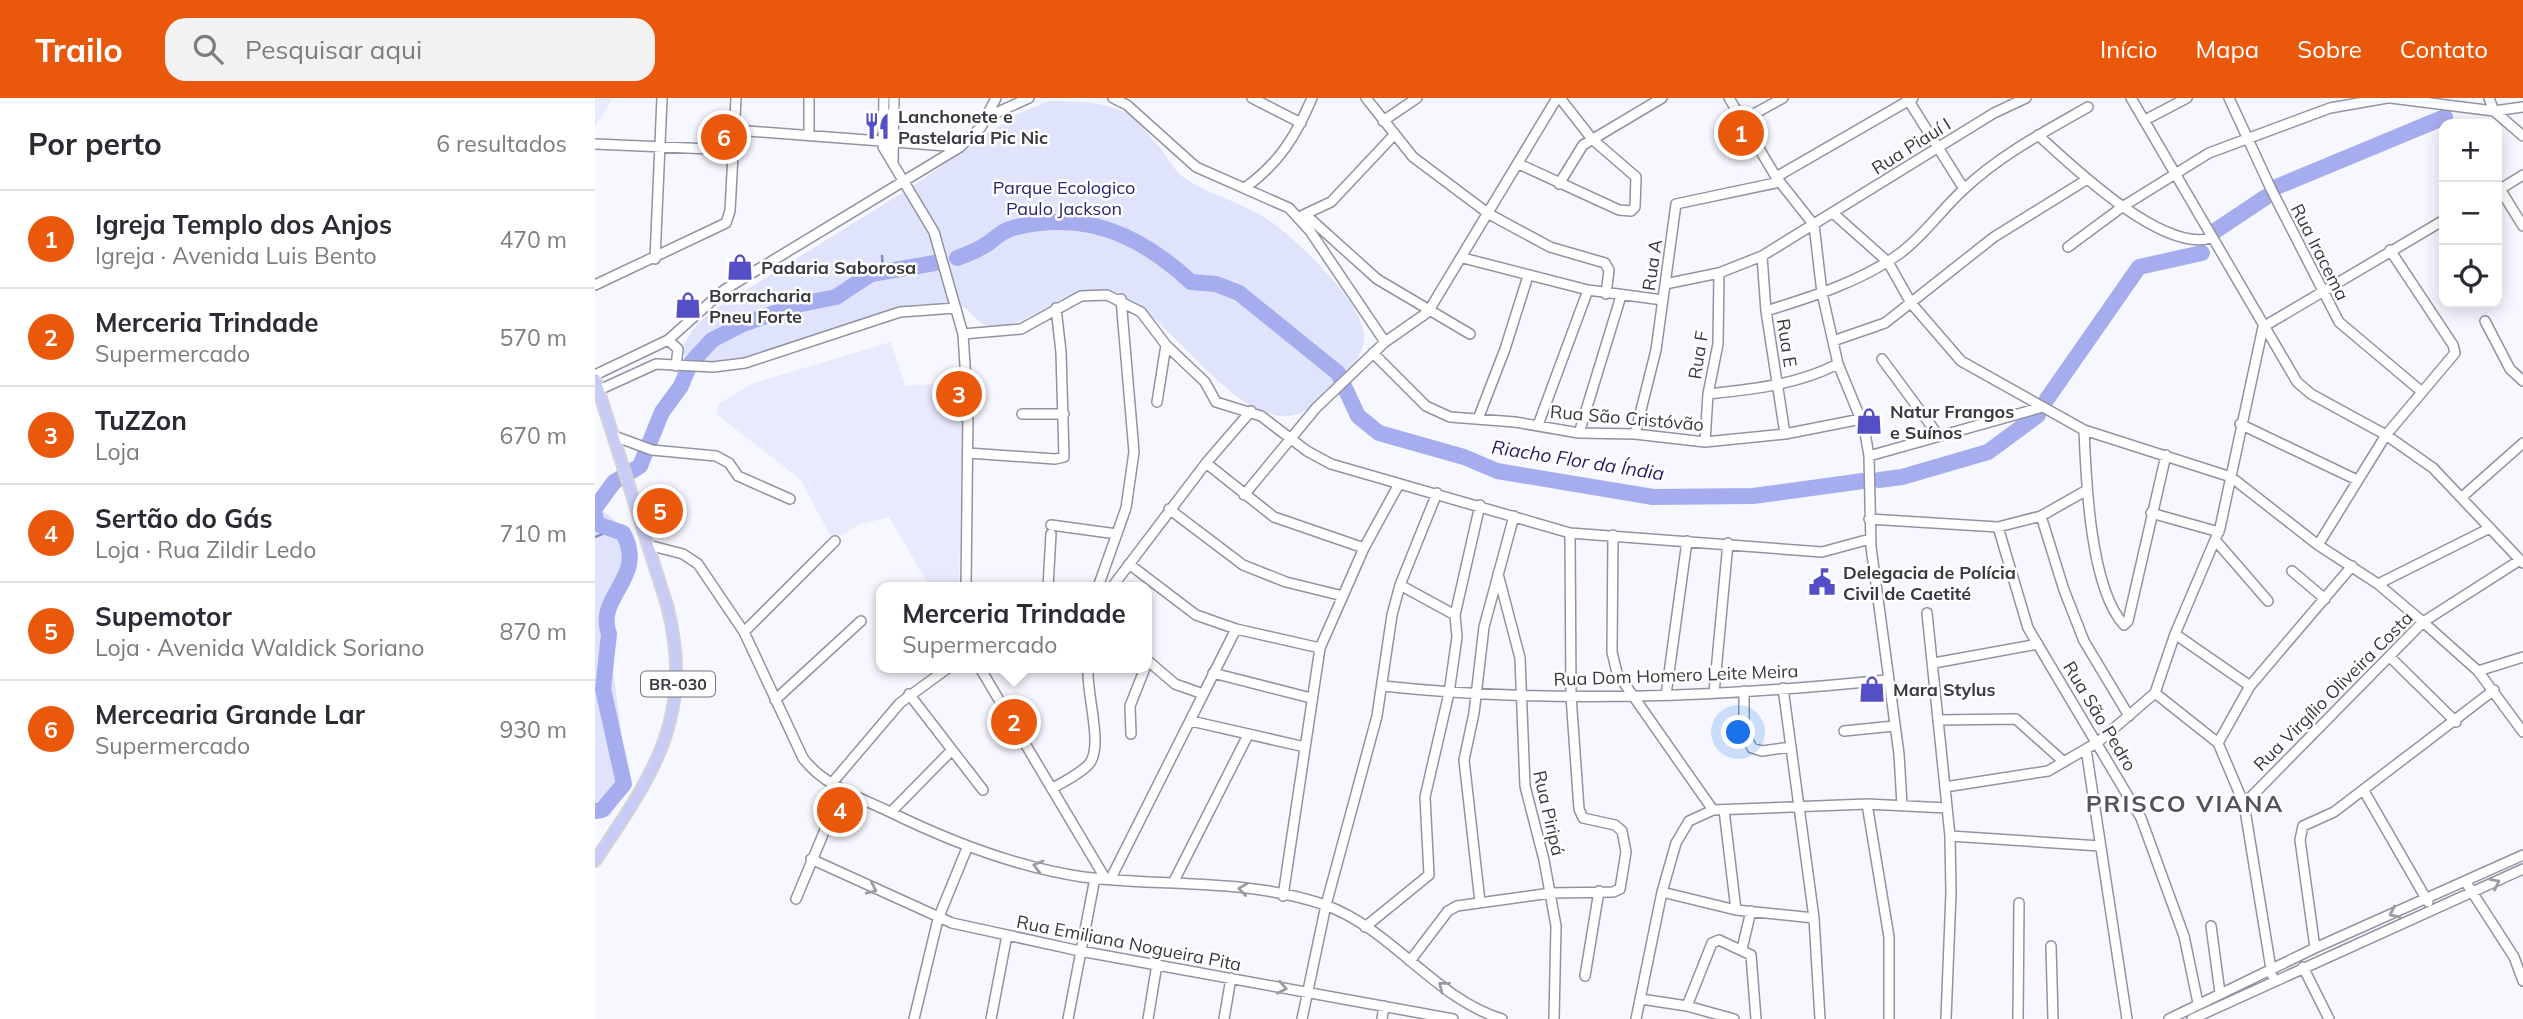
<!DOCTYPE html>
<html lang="pt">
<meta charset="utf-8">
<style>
:root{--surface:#fff;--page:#f2f2f3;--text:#2b2b33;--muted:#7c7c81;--line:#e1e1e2;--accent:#ea580c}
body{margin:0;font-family:Mulish,sans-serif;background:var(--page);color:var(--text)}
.controls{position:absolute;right:21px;top:21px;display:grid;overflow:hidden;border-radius:14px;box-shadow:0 4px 18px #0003}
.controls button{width:63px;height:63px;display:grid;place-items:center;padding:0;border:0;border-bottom:2px solid var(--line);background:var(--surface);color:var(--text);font:35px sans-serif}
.you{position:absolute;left:1144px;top:635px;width:24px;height:24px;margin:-18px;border:5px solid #fff;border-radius:50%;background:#1a73e8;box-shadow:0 0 0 10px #1a73e833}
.badge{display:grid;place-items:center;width:46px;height:46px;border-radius:50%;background:var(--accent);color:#fff;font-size:23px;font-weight:700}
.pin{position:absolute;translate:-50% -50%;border:4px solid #fff;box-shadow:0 2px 7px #0006}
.popup{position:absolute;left:281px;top:484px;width:276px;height:91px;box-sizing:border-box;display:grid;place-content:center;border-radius:14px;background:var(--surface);filter:drop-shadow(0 2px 5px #0005);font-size:23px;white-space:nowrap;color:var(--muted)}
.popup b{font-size:26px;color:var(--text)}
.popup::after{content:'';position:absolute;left:50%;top:100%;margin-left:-14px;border:14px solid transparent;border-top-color:var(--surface)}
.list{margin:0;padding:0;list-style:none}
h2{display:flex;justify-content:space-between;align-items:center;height:91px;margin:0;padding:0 28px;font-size:30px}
h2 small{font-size:23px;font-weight:400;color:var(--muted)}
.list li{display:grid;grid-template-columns:46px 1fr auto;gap:21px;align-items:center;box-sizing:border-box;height:98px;padding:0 28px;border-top:2px solid var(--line)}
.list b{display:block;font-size:26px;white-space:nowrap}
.list p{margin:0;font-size:23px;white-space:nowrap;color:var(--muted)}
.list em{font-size:23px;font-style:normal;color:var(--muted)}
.icon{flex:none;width:38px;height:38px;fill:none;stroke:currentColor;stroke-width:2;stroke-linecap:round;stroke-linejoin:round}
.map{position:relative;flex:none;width:1928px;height:921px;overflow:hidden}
header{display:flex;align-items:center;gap:42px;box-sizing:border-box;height:98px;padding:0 35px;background:var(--accent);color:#fff}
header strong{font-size:33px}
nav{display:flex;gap:38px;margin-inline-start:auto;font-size:24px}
.search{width:490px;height:63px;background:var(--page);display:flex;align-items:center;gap:18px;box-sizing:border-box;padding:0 24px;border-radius:21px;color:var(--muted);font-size:26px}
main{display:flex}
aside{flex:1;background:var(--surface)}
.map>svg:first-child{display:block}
.built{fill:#e8ebfd}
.green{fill:#dfe3fb}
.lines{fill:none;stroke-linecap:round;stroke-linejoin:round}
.stream{stroke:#858aba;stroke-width:2.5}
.river{stroke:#a6adef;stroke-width:16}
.minor-casing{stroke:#9193a2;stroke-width:12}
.major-casing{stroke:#d3d4d5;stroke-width:14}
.minor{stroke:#fff;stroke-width:9}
.major{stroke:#c8cbf5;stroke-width:10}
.oneway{stroke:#9c9ca0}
.labels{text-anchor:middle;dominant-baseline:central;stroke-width:5;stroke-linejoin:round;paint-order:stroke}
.shield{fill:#fff;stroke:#747579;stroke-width:2}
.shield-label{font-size:16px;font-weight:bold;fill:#393a40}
.poi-label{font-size:18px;font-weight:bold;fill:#393a40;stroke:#fff;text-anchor:start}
.street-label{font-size:18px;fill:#393a40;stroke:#fff}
.park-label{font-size:18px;fill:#2b2672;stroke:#fff}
.water-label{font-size:19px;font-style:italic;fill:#241d68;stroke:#fff}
.district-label{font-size:24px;font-weight:bold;letter-spacing:2px;fill:#515360;stroke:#fff}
</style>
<header>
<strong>Trailo</strong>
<div class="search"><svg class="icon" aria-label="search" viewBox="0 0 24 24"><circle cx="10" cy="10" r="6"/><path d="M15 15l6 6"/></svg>Pesquisar aqui</div>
<nav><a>Início</a><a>Mapa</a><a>Sobre</a><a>Contato</a></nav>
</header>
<main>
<aside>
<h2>Por perto<small>6 resultados</small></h2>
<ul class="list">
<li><span class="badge">1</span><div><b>Igreja Templo dos Anjos</b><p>Igreja · Avenida Luis Bento</p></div><em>470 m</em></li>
<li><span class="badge">2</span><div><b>Merceria Trindade</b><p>Supermercado</p></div><em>570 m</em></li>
<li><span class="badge">3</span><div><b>TuZZon</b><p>Loja</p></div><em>670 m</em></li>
<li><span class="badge">4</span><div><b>Sertão do Gás</b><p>Loja · Rua Zildir Ledo</p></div><em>710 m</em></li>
<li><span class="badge">5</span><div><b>Supemotor</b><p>Loja · Avenida Waldick Soriano</p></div><em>870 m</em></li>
<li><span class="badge">6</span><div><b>Mercearia Grande Lar</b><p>Supermercado</p></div><em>930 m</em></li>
</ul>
</aside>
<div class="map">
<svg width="1928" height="921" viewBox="0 0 1928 921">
<rect width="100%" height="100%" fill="#f7f8ff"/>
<path class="built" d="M0 0H18L0 29Z
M296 244 310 288 368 284 364 487 360 489H335L294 419 263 427 247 438 235 437 205 381 121 316 123 306 159 285Z"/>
<path class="green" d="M454 3C479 3 521 3 541 22 549 30 557 41 565 50 572 59 579 72 588 79 612 96 643 103 669 119 696 135 775 210 769 243 766 260 750 281 737 292 728 300 715 312 703 316 642 336 572 210 519 194 474 180 442 227 399 229 383 229 377 212 365 207L322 206 149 260C93 271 62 262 117 213L318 88 420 17Z
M0 410C10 412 15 419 23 425 55 451 13 492 11 521L32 676 28 697 15 718H0Z"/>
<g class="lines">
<path class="stream" d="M287 158 288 173
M0 439 18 431"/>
<path class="river" d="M1679 90 1850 19
M1620 133 1671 99
M362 160C370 157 379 154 387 149 399 143 403 134 418 130 490 112 544 136 596 184L621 186 644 195 743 275 763 318 784 335 869 359 902 373 1058 399 1158 398 1268 383
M1452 301 1544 169 1607 155
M1284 382 1307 379 1393 354 1443 317
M0 410 19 384 45 368 67 314 86 288 95 266 117 242 148 226 206 206 241 199 276 176 340 165
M0 417 2 426 28 435C53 480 0 497 14 536L8 591 29 686 7 712 0 713"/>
<defs>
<path id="minor" d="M289 0 288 49 339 134 368 236 373 315 371 489
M518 0 532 7 601 69 694 110 715 133 790 244
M657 0 706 25
M771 0 818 59 894 116 955 149 1010 165 1014 172 1011 196
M1134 0 1181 79 1219 127 1227 195 1243 266 1269 329 1274 358 1276 449 1304 656 1307 707
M1312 0 1369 91
M1536 0 1702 284 1716 296 1791 337 1838 370 1928 465
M1634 0 1676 91 1744 224 1827 294
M1796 0 1899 13 1928 9
M1894 0 1899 13 1928 38
M392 19 434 0
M1550 22 1592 0
M788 23 822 0
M1146 23 1188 0
M139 32 365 49
M214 37V0
M1443 37C1477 68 1567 155 1616 140
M0 46 138 52
M298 64 299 0
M924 66 1024 112 1036 113 1040 109 1041 79 997 41 965 0
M1181 79 1318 0
M964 86 988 47 1067 0
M651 89C684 65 701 38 717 0
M1905 91 1928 128
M1902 93 1928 77
M1239 116 1293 164 1316 205 1366 263 1489 332 1636 379 1723 447 1783 486 1828 524 1883 573 1928 634
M708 117 736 104 799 37
M711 117 782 181 875 236
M1473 149 1527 109 1614 55 1735 10 1792 0
M1167 158 1171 213 1190 336
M868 160 993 192 1068 202
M60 161 67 0
M1070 186 1124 175 1167 158 1399 15 1431 0
M0 187 131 125 135 113 141 0
M1171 213C1216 199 1265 184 1304 156 1328 139 1346 112 1368 92 1405 57 1449 34 1493 9
M1890 223 1915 271 1928 283
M368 236 426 231 486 198 512 197 546 214 571 247 610 284 621 304 666 318 712 353 736 366 975 435 1227 454 1275 441
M73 242 83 251 81 268
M1238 243 1290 225 1399 139 1491 82
M778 255 831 308 855 319 920 324 984 335 1040 336 1110 344 1190 336 1266 321
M1287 261 1343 337
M0 277 73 242 129 192 365 49 386 29 401 0
M4 292 61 266 118 269 150 265 305 214 361 210
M1113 296C1160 291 1201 287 1243 266
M562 304 571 247
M427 316H469
M883 321 910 251 933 178
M1645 326 1762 382
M943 327 993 192
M1489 332C1491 382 1495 490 1529 527L1533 523 1571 357
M984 335 1026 198
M1040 336 1061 252 1081 106 1185 84
M19 338 57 352 121 358 134 365 143 378 195 401
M1110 344 1113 296 1123 246 1124 175
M373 355 460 361 469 359 466 254 461 210
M1274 358 1448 309
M611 365 679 419 769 450
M649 397 721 310 790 244 833 214 962 0
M1867 399 1928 345
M574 411 648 467 691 484 748 498
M1556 415 1624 434
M1446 418 1469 492 1489 543 1534 618
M1274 421 1403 429 1446 418 1492 392
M456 427 522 436
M1403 429 1433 530 1546 720 1589 838 1603 905
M1018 437 1017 554 1022 575 1118 712
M1621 443 1673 503
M53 447 88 456 103 466 149 534 208 660C228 687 263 699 293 713 354 743 420 769 488 779 567 789 653 780 730 807 797 831 839 900 907 921
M1723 447 1791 337 1860 255 1858 247 1795 152
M534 466 601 517 641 531 725 550
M1697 473 1730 501
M903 476 925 560 930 688 949 762 961 828 959 921
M1783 486 1895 430
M805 487 860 517
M453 489 456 436
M503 489 531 410 539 354 526 201
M517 489 611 365 656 313
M1332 515 1355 738 1356 795 1351 921
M149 534 240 443
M1580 536 1655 588
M1795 559 1861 624
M552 562 580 586 608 596
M1339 565 1443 546
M385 570 510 780
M1883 573 1928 559
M618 575 716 600
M788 588C955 606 1125 599 1291 582
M1188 590 1219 820 1225 921
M1149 593V634L1157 650 1167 653 1196 649
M1119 595 1133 445
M1560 595 1623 645 1649 706 1677 877
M314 596 388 692
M1071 597 1092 443
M180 602 266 523
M1343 622 1421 621 1469 664
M596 623 710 649
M1249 633 1299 628
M536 636 535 608 550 570
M1623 645 1655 588 1757 468
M1491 651 1532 921
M237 685 305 605 353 570
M1350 689 1453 673 1503 644 1560 595 1580 536 1625 430 1668 229 1849 122
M458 690C470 683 485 676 494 666 509 649 491 595 493 570
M1769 693 1833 804
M1272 706 1294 839V921
M1649 706 1828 524 1925 462
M1129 712 1141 812
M296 714 357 652
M1355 738 1505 748
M216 761 357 825 485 853 858 921
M516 780 641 531
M1870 783 1919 859 1928 883
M578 785 653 637
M1067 794 1141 812 1219 820
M688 798 725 550 769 450 804 386
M201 801 247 691
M885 804 869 662 879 615 889 529 919 418
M1616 828 1625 895
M770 829 834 777 830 699 854 595 862 539 860 517 885 407
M1456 848 1458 921
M1720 850 1705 742 1708 728 1739 714 1899 592
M1147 851 1156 813
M815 863 853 813 862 808 956 795 1018 794 1025 791 1031 754 1027 733 1020 727 988 720 984 711 976 598 975 435
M1708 869 1734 921
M990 878 1004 793
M1046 901 1092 908 1139 921
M1092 908 1117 845 1124 842 1156 857 1161 921
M319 921 343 821 372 750
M396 921 412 837
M473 921 500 780
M553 921 562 866
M629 921 636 880
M707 921 731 807 782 618 797 517 805 487 842 395
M787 921 789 908
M1041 921 1067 794 1081 745 1094 723 1118 712 1272 706 1352 710
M1423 921 1424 805
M1574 921 1720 850 1928 757
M1597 921 1928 771"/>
<path id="major" d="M0 281 72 507C100 617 60 674 0 763"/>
</defs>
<use href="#minor" class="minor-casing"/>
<use href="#major" class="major-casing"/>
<use href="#minor" class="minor"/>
<use href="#major" class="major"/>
</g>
<defs><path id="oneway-chevron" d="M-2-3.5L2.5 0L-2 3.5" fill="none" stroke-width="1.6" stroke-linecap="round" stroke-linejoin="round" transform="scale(1.75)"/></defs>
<g class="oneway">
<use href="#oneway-chevron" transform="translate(443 768) rotate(-165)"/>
<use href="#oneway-chevron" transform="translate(1900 785) rotate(-26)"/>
<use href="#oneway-chevron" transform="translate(277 791) rotate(25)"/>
<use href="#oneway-chevron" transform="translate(648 791) rotate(-172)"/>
<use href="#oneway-chevron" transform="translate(1799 815) rotate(156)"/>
<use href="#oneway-chevron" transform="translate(848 888) rotate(-142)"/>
<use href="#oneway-chevron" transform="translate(687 890) rotate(11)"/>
</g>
<defs>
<symbol id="restaurant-bare" viewBox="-9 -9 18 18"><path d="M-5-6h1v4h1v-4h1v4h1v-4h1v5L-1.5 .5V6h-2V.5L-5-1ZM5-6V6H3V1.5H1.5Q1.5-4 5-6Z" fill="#544fc7" stroke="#fff" stroke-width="2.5" paint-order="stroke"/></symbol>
<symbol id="shop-bare" viewBox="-9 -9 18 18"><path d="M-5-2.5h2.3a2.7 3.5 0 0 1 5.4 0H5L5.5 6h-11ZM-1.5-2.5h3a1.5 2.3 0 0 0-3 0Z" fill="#544fc7" stroke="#fff" stroke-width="2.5" paint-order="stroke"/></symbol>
<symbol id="civic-bare" viewBox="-9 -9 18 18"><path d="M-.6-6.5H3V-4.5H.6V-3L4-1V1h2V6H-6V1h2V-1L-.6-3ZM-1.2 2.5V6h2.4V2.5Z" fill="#544fc7" stroke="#fff" stroke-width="2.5" paint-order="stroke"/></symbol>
</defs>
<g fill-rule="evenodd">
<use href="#restaurant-bare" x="263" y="9" width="38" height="38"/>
<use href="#shop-bare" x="126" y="150" width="38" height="38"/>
<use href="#shop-bare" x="74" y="188" width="38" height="38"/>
<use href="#shop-bare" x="1255" y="304" width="38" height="38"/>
<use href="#civic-bare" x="1208" y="465" width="38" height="38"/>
<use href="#shop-bare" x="1258" y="572" width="38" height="38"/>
</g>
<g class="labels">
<rect class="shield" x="46" y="573.5" width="74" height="25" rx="5"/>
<g class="shield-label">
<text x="83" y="586">BR-030</text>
</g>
<g class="poi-label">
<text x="303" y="18">Lanchonete e<tspan x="303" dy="21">Pastelaria Pic Nic</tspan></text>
<text x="166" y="169">Padaria Saborosa</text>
<text x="114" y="197">Borracharia<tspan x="114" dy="21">Pneu Forte</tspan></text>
<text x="1295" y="313">Natur Frangos<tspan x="1295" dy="21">e Suínos</tspan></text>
<text x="1248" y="474">Delegacia de Polícia<tspan x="1248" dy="21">Civil de Caetité</tspan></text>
<text x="1298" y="591">Mara Stylus</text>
</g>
<g class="street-label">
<text transform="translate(1316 48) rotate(-32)">Rua Piauí I</text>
<text transform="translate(1725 154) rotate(63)">Rua Iracema</text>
<text transform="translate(1057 167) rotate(-82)">Rua A</text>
<text transform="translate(1192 245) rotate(81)">Rua E</text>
<text transform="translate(1103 257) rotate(-81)">Rua F</text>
<text transform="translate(1032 320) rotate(5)">Rua São Cristóvão</text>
<text transform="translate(1081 577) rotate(-2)">Rua Dom Homero Leite Meira</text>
<text transform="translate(1738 593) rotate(-45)">Rua Virgílio Oliveira Costa</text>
<text transform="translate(1505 618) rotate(59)">Rua São Pedro</text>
<text transform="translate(954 715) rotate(77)">Rua Piripá</text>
<text transform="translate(534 845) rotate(11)">Rua Emiliana Nogueira Pita</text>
</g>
<g class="park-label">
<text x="469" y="89">Parque Ecologico<tspan x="469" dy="21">Paulo Jackson</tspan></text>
</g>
<g class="water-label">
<text transform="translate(983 362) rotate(9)">Riacho Flor da Índia</text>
</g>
<g class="district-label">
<text x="1590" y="705">PRISCO VIANA</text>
</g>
</g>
</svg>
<div class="controls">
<button>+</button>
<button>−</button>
<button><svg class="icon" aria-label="locate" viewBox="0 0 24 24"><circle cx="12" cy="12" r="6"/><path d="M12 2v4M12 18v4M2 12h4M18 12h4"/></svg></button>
</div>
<div class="you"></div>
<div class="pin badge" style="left:1146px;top:35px">1</div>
<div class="pin badge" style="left:419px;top:624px">2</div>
<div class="popup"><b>Merceria Trindade</b>Supermercado</div>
<div class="pin badge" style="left:364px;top:296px">3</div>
<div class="pin badge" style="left:245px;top:712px">4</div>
<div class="pin badge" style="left:65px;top:413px">5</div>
<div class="pin badge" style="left:129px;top:39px">6</div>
</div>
</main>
